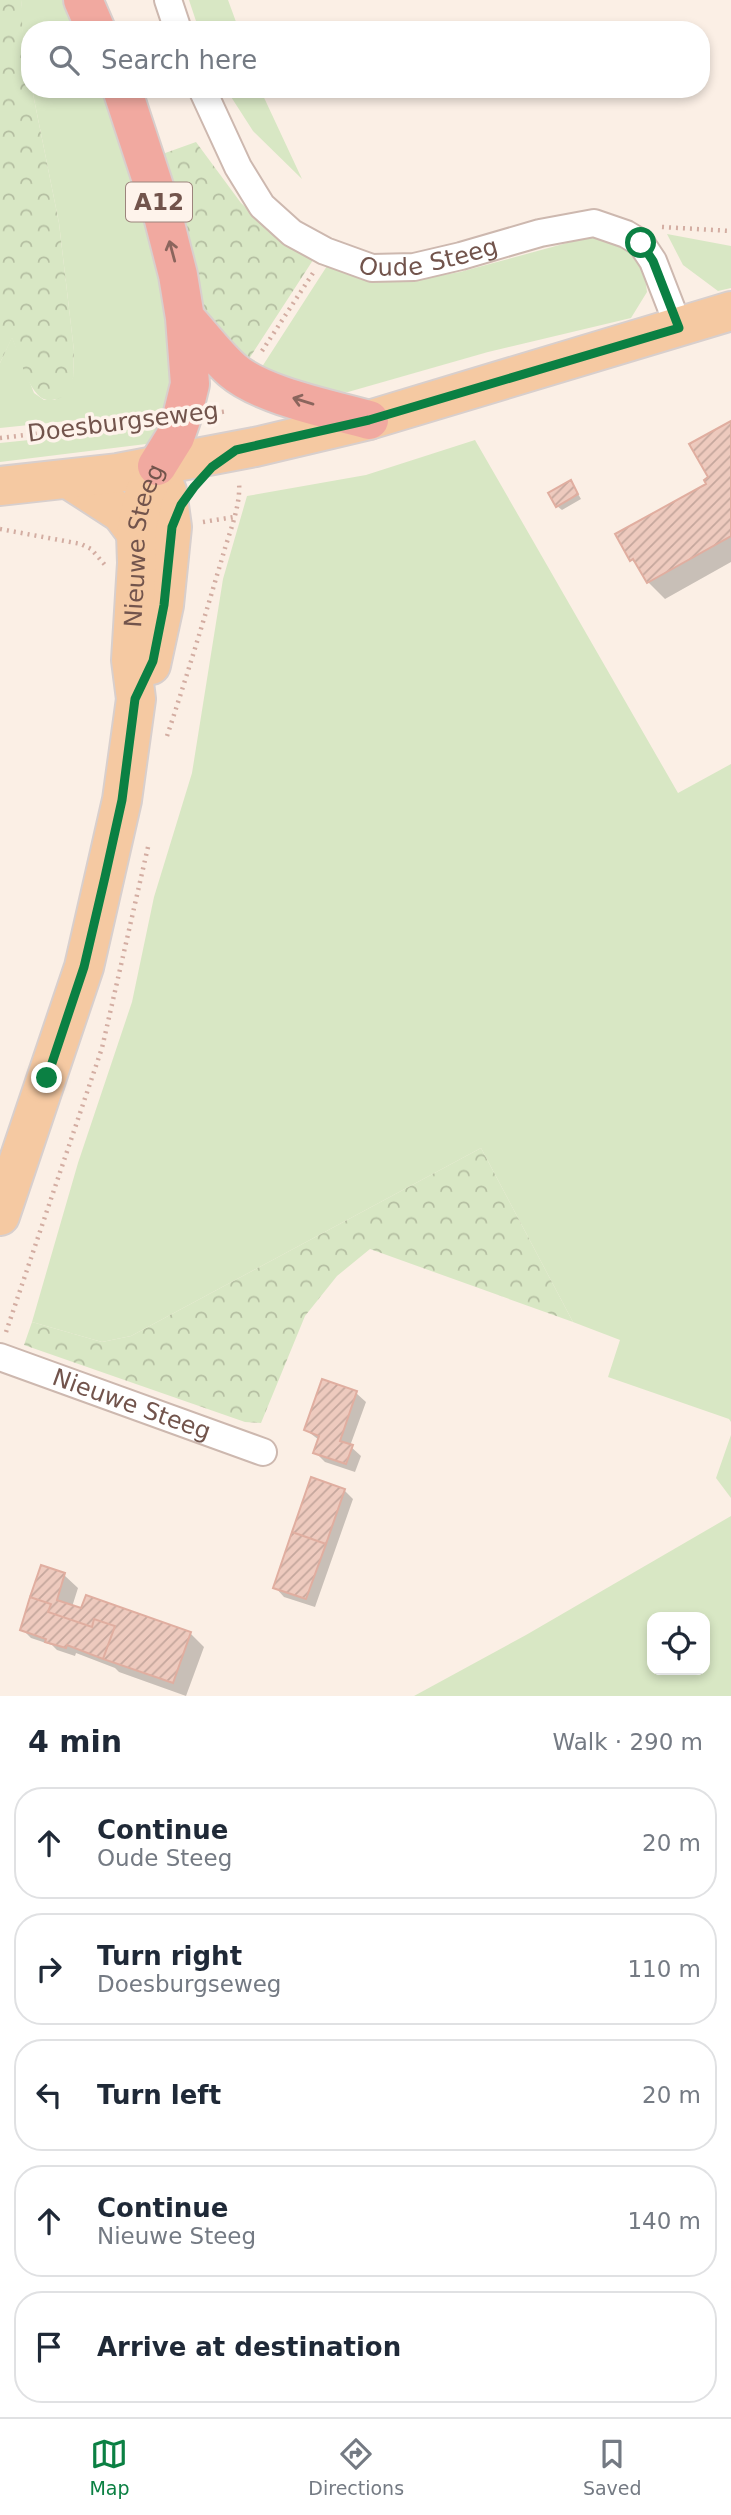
<!DOCTYPE html>
<meta charset="utf-8">
<style>
:root{--surface:#fff;--page:#f6f6f7;--text:#1f2937;--muted:#747a83;--line:#e0e1e3;--accent:#0b8043}
body{margin:0;font-family:"DejaVu Sans",sans-serif;background:var(--page);color:var(--text)}
.controls{position:absolute;right:21px;bottom:21px;display:grid;overflow:hidden;border-radius:14px;box-shadow:0 4px 10px #0003}
.controls button{width:63px;height:63px;display:grid;place-items:center;padding:0;border:0;border-bottom:2px solid var(--line);background:var(--surface);color:var(--text);font:35px sans-serif}
.stop{position:absolute;width:21px;height:21px;margin:-16px;border:5px solid #0b8043;border-radius:50%;background:#fff}
.stop.end{background:#0b8043;border-color:#fff;box-shadow:0 2px 7px #0008}
.list{margin:0;padding:0;list-style:none}
h2{display:flex;justify-content:space-between;align-items:center;height:91px;margin:0;padding:0 28px;font-size:30px}
h2 small{font-size:23px;font-weight:400;color:var(--muted)}
.list li{display:grid;grid-template-columns:46px 1fr auto;gap:21px;align-items:center;box-sizing:border-box;height:112px;margin:0 14px 14px;padding:0 14px;border:2px solid var(--line);border-radius:28px}
.list b{display:block;font-size:26px;white-space:nowrap}
.list p{margin:0;font-size:23px;white-space:nowrap;color:var(--muted)}
.list em{font-size:23px;font-style:normal;color:var(--muted)}
.icon{flex:none;width:38px;height:38px;fill:none;stroke:currentColor;stroke-width:2;stroke-linecap:round;stroke-linejoin:round}
.map{position:relative;flex:none;width:731px;height:1696px;overflow:hidden}
.search{position:absolute;background:var(--surface);box-shadow:0 4px 10px #0003;left:21px;right:21px;top:21px;height:77px;display:flex;align-items:center;gap:18px;box-sizing:border-box;padding:0 24px;border-radius:28px;color:var(--muted);font-size:26px}
.sheet{height:721px;background:var(--surface)}
nav{display:flex;justify-content:space-around;align-items:center;box-sizing:border-box;height:98px;border-top:2px solid var(--line);background:var(--surface);font-size:19px;color:var(--muted)}
nav a{display:grid;justify-items:center;gap:4px}
nav .on{color:var(--accent)}
.map>svg:first-child{display:block}
.grass{fill:#d8e7c4;fill-rule:evenodd}
.forest{fill:url(#forest-crowns)}
.shadow{fill:#0003}
.building{fill:url(#building-hatch);stroke:#e0aea0;stroke-width:2}
.lines{fill:none;stroke-linecap:round;stroke-linejoin:round}
.minor-casing{stroke:#cdb8af;stroke-width:30}
.primary-casing{stroke:#d8cfcd;stroke-width:42}
.motorway-casing{stroke:#d8cfcd;stroke-width:42}
.path{stroke:#d3ada2;stroke-width:4.5;stroke-dasharray:2 5;stroke-linecap:butt}
.minor{stroke:#fff;stroke-width:26}
.primary{stroke:#f5c9a2;stroke-width:38}
.motorway{stroke:#f1a9a0;stroke-width:38}
.oneway{stroke:#8b655d}
.route{stroke:#0b8043;stroke-width:9}
.labels{text-anchor:middle;dominant-baseline:central;stroke-width:7;stroke-linejoin:round;paint-order:stroke}
.shield{fill:#fef3eb;stroke:#9c847c;stroke-width:2}
.shield-label{font-size:23px;font-weight:bold;fill:#72544c}
.street-label{font-size:24px;fill:#72544c;stroke:#fef3eb}
</style>
<div class="map">
<svg width="731" height="1696" viewBox="0 0 731 1696">
<defs>
<pattern id="forest-crowns" width="20" height="18" patternUnits="userSpaceOnUse" patternTransform="scale(1.75)"><rect width="20" height="18" fill="#d8e7c4"/><path d="M2 6a3 3 0 1 1 6 0M12 15a3 3 0 1 1 6 0" fill="none" stroke="#b4bea1"/></pattern>
<pattern id="building-hatch" width="6" height="6" patternUnits="userSpaceOnUse" patternTransform="scale(1.75)"><rect width="6" height="6" fill="#eecabe"/><path d="M-1 1l2-2M0 6l6-6M5 7l2-2" fill="none" stroke="#c5a79d"/></pattern>
</defs>
<rect width="100%" height="100%" fill="#fbefe5"/>
<path class="grass" d="M22 0H74L85 30H30V74L20 17Z
M189 0H228L239 30H199Z
M32 89H107L176 321 174 410 0 428V363L12 337 34 393 44 400H55L73 378 74 351 59 223Z
M226 89H260L302 179 253 131Z
M667 234 731 246V288L718 291 683 265Z
M589 237 627 246 644 270 647 292 631 318 488 352 348 392 303 390 258 373 327 266 372 282 409 281 460 272Z
M165 426 146 444 0 462V443Z
M475 440 678 793 731 764V1422L729 1419 608 1377 620 1340 573 1322 481 1148 131 1336 102 1342 32 1322 78 1163 132 1002 154 897 192 773 223 579 247 496 366 475Z
M731 1435V1498L716 1478Z
M731 1516V1696H414L526 1635ZM652 1617H705V1670H652Z"/>
<path class="forest" d="M0 0H22C19 30 30 59 30 89H32L59 223 74 351 73 378 69 394C62 397 55 401 47 400 29 397 19 354 12 338L0 363Z
M196 142 241 203 271 230 315 257 245 365 214 334 188 275 154 157Z
M481 1148 573 1322 370 1249 337 1276 305 1316 261 1423 245 1422 24 1345 32 1322 102 1342 131 1336Z"/>
<path class="shadow" d="M731 423V562L665 599 648 582 641 569 632 560 618 535 708 484Z
M571 482 581 499 562 510 557 506Z
M356 1393 366 1402 350 1446 361 1456 355 1472 325 1462 315 1452 319 1440 306 1430Z
M344 1490 353 1499 315 1607 284 1597 275 1587Z
M64 1575 78 1588 72 1607 190 1633 204 1647 186 1696 119 1672 115 1668 76 1653 75 1656 57 1650 52 1645 31 1638 22 1629Z"/>
<path class="building" d="M731 421V536L647 583 633 559 630 561 615 534 706 484 704 480 708 477 689 444Z
M571 480 578 494 556 507 548 493Z
M322 1379 357 1391 340 1441 353 1445 346 1464 313 1453 319 1436 304 1430Z
M311 1477 345 1489 326 1544 292 1532Z
M292 1532 326 1544 306 1599 273 1588Z
M41 1565 65 1573 57 1600 81 1608 86 1595 191 1632 173 1683 103 1659 115 1626 94 1619 92 1627 48 1612 51 1604 30 1597Z
M30 1597 51 1604 48 1612 92 1627 94 1619 115 1626 103 1659 67 1645 66 1648 45 1642 46 1639 20 1630Z"/>
<g class="lines">
<defs>
<g id="minor">
<path d="M168 0 178 30"/>
<path id="s1" d="M202 89 238 167 262 206 292 233 325 251 372 268 414 267 461 256 540 233 594 223 626 234 641 243 653 261 679 328"/>
<path id="s2" d="M0 1357 263 1452"/>
</g>
<g id="primary">
<path d="M70 480 121 513 136 533"/>
<path d="M0 486 118 473 255 447 369 420 731 311"/>
<path d="M151 665 164 605 172 527 167 491 157 466"/>
<path id="s3" d="M0 1216 84 967 122 800 136 699 131 660 137 563 136 533 144 495 157 466"/>
</g>
<path id="motorway" d="M83 0 96 30
M122 89 161 208 178 275 185 318 190 384 182 417 175 437 157 466
M185 318C201 335 215 355 232 370 262 396 330 409 369 420"/>
</defs>
<use href="#minor" class="minor-casing"/>
<use href="#primary" class="primary-casing"/>
<use href="#motorway" class="motorway-casing"/>
<path class="path" d="M662 227 731 231
M262 351 313 273
M215 413 228 411
M0 438 147 421
M203 522 234 517
M0 529 81 544 91 549 105 565
M167 736C187 676 205 616 223 555 229 533 241 506 239 482
M6 1332 102 1048 148 847"/>
<use href="#minor" class="minor"/>
<use href="#primary" class="primary"/>
<use href="#motorway" class="motorway"/>
</g>
<defs><path id="oneway-shaft" d="M-6 0H5M1.5-3L5.5 0L1.5 3" fill="none" stroke-width="1.6" stroke-linecap="round" stroke-linejoin="round" transform="scale(1.75)"/></defs>
<g class="oneway">
<use href="#oneway-shaft" transform="translate(172 251) rotate(-105)"/>
<use href="#oneway-shaft" transform="translate(303 401) rotate(-163)"/>
</g>
<g class="lines">
<path class="route" d="M47 1078 84 967 105 877 122 800 135 699 153 661 164 605 172 527 181 505 194 487 212 467 236 450 369 420 679 328 653 261 641 243"/>
</g>
<g class="labels">
<rect class="shield" x="126" y="182.5" width="66" height="39" rx="5"/>
<g class="shield-label">
<text x="159" y="202">A12</text>
</g>
<g class="street-label">
<text stroke="none"><textPath href="#s1" startOffset="317">Oude Steeg</textPath></text>
<text transform="translate(123 422) rotate(-7)">Doesburgseweg</text>
<text stroke="none"><textPath href="#s3" startOffset="691">Nieuwe Steeg</textPath></text>
<text stroke="none"><textPath href="#s2" startOffset="140">Nieuwe Steeg</textPath></text>
</g>
</g>
</svg>
<div class="controls">
<button><svg class="icon" aria-label="locate" viewBox="0 0 24 24"><circle cx="12" cy="12" r="6"/><path d="M12 2v4M12 18v4M2 12h4M18 12h4"/></svg></button>
</div>
<div class="stop" style="left:641px;top:243px"></div>
<div class="stop end" style="left:47px;top:1078px"></div>
<div class="search"><svg class="icon" aria-label="search" viewBox="0 0 24 24"><circle cx="10" cy="10" r="6"/><path d="M15 15l6 6"/></svg>Search here</div>
</div>
<section class="sheet">
<h2>4 min<small>Walk · 290 m</small></h2>
<ul class="list">
<li><svg class="icon" aria-label="ahead" viewBox="0 0 24 24"><path d="M12 20V5M6 11l6-6 6 6"/></svg><div><b>Continue</b><p>Oude Steeg</p></div><em>20 m</em></li>
<li><svg class="icon" aria-label="right" viewBox="0 0 24 24"><path d="M7 20v-9h11M14 6l5 5-5 5"/></svg><div><b>Turn right</b><p>Doesburgseweg</p></div><em>110 m</em></li>
<li><svg class="icon" aria-label="left" viewBox="0 0 24 24"><path d="M17 20v-9H6M10 6l-5 5 5 5"/></svg><div><b>Turn left</b></div><em>20 m</em></li>
<li><svg class="icon" aria-label="ahead" viewBox="0 0 24 24"><path d="M12 20V5M6 11l6-6 6 6"/></svg><div><b>Continue</b><p>Nieuwe Steeg</p></div><em>140 m</em></li>
<li><svg class="icon" aria-label="arrive" viewBox="0 0 24 24"><path d="M6 21V4h12l-3 4 3 4H6"/></svg><div><b>Arrive at destination</b></div></li>
</ul>
</section>
<nav>
<a class="on"><svg class="icon" aria-label="map" viewBox="0 0 24 24"><path d="M3 6l6-2 6 2 6-2v14l-6 2-6-2-6 2zM9 4v14M15 6v14"/></svg>Map</a>
<a><svg class="icon" aria-label="directions" viewBox="0 0 24 24"><path d="M12 3l9 9-9 9-9-9zM9 14v-3h6M13 9l2 2-2 2"/></svg>Directions</a>
<a><svg class="icon" aria-label="saved" viewBox="0 0 24 24"><path d="M7 4h10v16l-5-4-5 4z"/></svg>Saved</a>
</nav>
